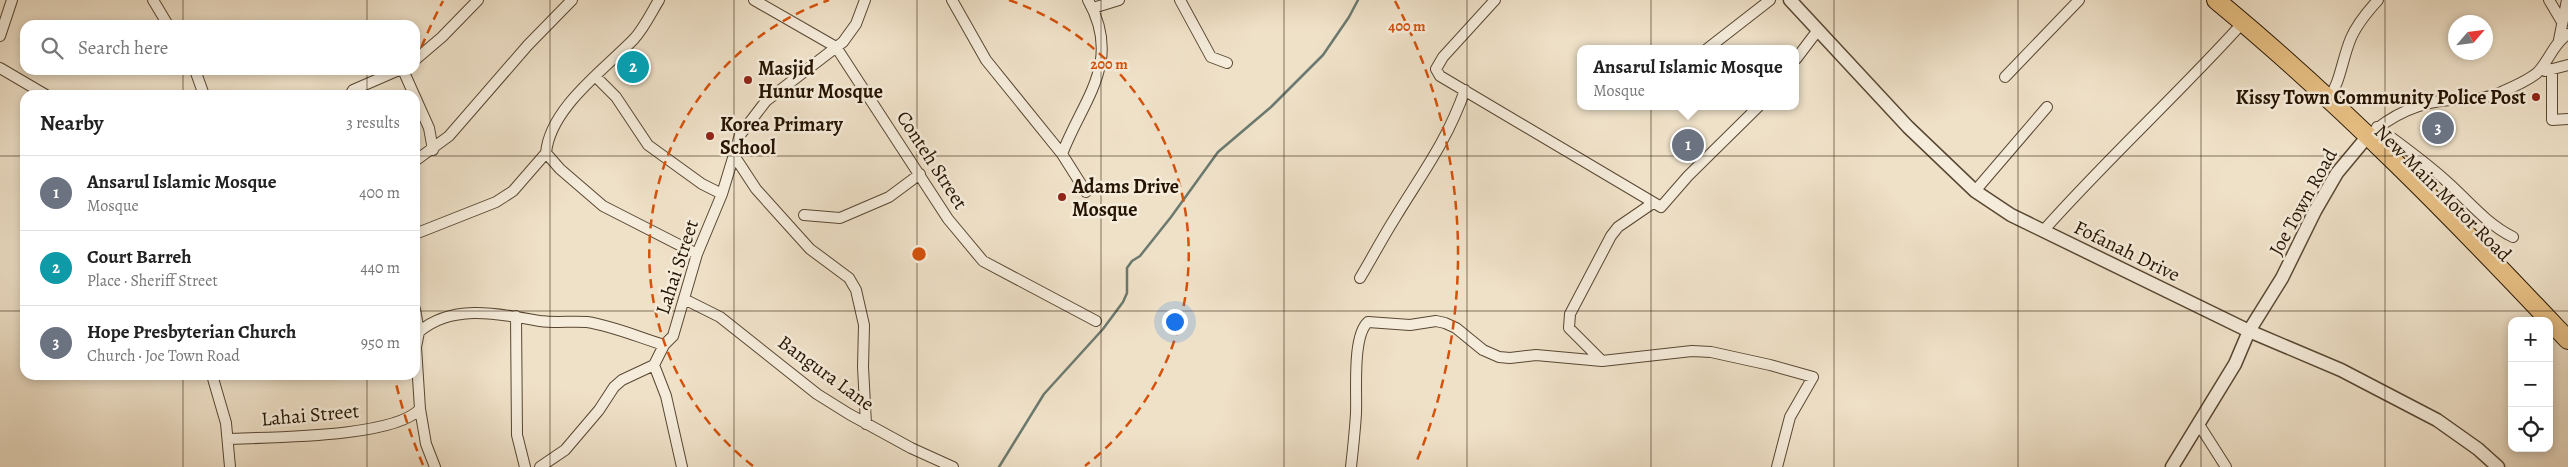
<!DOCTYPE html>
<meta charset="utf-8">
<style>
:root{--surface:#fff;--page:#f2f2f2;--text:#222;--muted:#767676;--line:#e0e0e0;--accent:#8f2418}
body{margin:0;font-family:Alegreya,serif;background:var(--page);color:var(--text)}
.controls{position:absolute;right:15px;bottom:15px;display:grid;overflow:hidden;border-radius:10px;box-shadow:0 2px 8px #0003}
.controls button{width:45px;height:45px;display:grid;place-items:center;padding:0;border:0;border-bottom:1px solid var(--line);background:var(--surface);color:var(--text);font:25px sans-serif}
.compass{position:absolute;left:2448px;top:15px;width:45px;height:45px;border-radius:50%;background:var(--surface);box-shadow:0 2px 8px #0003;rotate:62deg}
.you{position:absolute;left:1174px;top:321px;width:18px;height:18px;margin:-12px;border:4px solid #fff;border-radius:50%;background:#1a73e8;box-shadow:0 0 0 8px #1a73e833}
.badge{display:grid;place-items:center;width:32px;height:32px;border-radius:50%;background:var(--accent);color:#fff;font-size:16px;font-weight:700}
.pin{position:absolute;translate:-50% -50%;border:2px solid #fff;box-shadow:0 1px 5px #0006}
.popup{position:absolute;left:1577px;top:45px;width:222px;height:65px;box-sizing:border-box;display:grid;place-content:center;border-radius:10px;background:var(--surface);filter:drop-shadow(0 1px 4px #0005);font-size:16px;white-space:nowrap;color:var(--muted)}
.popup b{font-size:19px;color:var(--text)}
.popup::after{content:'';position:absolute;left:50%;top:100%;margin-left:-10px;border:10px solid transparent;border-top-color:var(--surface)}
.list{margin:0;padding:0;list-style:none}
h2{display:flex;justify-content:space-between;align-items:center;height:65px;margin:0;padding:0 20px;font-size:21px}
h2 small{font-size:16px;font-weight:400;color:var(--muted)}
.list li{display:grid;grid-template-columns:32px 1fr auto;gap:15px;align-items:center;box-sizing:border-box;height:75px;padding:0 20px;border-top:1px solid var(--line)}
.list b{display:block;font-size:19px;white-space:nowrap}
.list p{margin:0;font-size:16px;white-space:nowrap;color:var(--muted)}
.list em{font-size:16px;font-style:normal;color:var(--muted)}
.icon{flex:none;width:28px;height:28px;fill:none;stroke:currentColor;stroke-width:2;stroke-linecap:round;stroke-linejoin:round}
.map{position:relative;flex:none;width:2568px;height:467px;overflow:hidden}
.search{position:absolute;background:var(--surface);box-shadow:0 2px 8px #0003;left:20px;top:20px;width:400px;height:55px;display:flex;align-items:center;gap:12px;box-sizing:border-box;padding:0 18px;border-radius:15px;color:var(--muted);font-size:19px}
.panel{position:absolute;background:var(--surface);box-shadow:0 2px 8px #0003;left:20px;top:90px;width:400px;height:290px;border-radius:15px}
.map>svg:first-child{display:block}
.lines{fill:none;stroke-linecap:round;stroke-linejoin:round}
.stream{stroke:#6b796e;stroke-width:2.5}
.minor-casing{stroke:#584732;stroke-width:12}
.tertiary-casing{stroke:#584732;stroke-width:15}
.trunk-casing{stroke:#251400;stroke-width:20}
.minor{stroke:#f5ecdb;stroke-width:10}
.tertiary{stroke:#f5ecdb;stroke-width:12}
.trunk{stroke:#e8c084;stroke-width:18}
.grid{fill:none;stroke:#251400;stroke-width:1;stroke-opacity:0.55}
.ring{fill:none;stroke:#d4520b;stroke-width:2.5;stroke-dasharray:9 6}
.poi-dot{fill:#8f2418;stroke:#f5ecdb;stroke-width:2}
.labels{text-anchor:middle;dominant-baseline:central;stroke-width:5;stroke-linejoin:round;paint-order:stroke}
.poi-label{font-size:20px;font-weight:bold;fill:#251400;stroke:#f5ecdb;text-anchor:start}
.street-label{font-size:20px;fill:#251400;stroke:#f5ecdb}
.centre{fill:#d4520b;stroke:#f5ecdb;stroke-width:2.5}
.ring-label{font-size:15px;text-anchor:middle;font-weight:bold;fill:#d4520b;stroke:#f5ecdb;stroke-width:5;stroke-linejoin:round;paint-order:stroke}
</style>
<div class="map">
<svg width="2568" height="467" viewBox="0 0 2568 467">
<rect width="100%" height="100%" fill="#efe1c8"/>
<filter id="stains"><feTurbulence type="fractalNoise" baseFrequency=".004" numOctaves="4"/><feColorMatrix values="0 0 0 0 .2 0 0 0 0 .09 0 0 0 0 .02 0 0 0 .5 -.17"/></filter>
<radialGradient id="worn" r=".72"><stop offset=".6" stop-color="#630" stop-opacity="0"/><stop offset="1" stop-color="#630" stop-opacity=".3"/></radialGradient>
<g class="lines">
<path class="stream" d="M999 467 1044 394 1103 329 1123 302 1127 293V268L1132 261 1140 256 1171 217 1218 152 1271 107 1323 55 1349 17 1358 0"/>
<defs>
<path id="minor" d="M153 0 168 25
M754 0 836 47 948 219 983 261 1096 321
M952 0 986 60 1062 154 1086 192
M1180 0 1211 57 1227 63
M1495 0 1443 57 1436 69 1440 76 1661 207 1688 176 1759 106
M2549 0 2562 22
M1093 8 1119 0
M0 36 12 0
M2559 40 2567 0
M1707 49 1770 0
M1796 59 1818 30
M415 60 442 37 478 0
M0 68 46 95
M2552 69V120L2568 119
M195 70 204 95
M403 70 429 128 433 150
M2545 71 2568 65
M596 77 616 97 648 145 702 184 722 194
M2005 77 2079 0
M350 95 353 90 399 70
M2328 100C2341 81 2342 59 2351 38 2357 24 2367 12 2378 0
M2377 127C2400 144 2424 161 2445 180 2468 200 2485 223 2513 237
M2367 137C2390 116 2419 102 2450 100 2467 99 2484 100 2499 93 2511 88 2527 81 2537 73 2549 61 2553 44 2568 34
M546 153C550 108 604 70 634 39 644 28 651 13 659 0
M546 153 560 169 603 206 697 254
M1062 154C1083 99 1123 62 1088 0
M735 157 756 189 810 249 849 278 856 290 864 325 863 367 866 424
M415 161 449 136 528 45 572 0
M1975 191 2047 107
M804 215 840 218 889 197 920 174
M2043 231C2105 161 2174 98 2237 29
M415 234 496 202 513 191 546 153
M1360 278C1372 258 1383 237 1395 218 1423 172 1447 141 1465 90
M684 299 720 317 817 394 849 414 911 448 953 467
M415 309 419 332 416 347 420 409 426 444 435 467
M516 316 517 435 525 467
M419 332C452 303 501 314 540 321 555 323 571 321 587 322 613 326 638 337 664 345L673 336 697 254 722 194 740 135 766 101 843 42 856 24 865 0
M1602 361 1569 328 1570 314 1611 236 1618 227 1653 203
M654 365 666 396 682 467
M212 375 226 423 230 467
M2198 423 2226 467
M228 439C270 437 393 438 420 409
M540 467 565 450 599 410 614 387 622 380 654 365 664 345
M1351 467C1353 449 1355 431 1356 413 1357 392 1352 336 1368 322L1410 325 1436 321 1445 323 1456 328 1483 350 1499 357 1510 358 1536 355 1602 361 1692 351 1711 352 1770 365 1813 377 1790 417 1777 467"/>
<path id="tertiary" d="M1790 0 1908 127 1975 191 2011 215 2249 331 2341 370 2437 420 2478 449 2498 467
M2172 467 2235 364 2249 331 2282 278 2315 211 2337 173 2367 137"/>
<path id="trunk" d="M2216 0C2341 103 2457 222 2568 340"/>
</defs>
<use href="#minor" class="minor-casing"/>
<use href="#tertiary" class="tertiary-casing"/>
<use href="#trunk" class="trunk-casing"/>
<use href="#minor" class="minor"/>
<use href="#tertiary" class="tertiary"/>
<use href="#trunk" class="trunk"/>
</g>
<path class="grid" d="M183 0V25M367 0V25M550 0V467M734 0V467M917 0V467M1101 0V467M1284 0V467M1467 0V467M1651 0V467M1834 0V467M2018 0V467M2201 0V467M2385 0V467M183 70V95M367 70V95M0 156H25M415 156H2568M0 311H25M415 311H2568M183 375V467M367 375V467"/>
<g class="ring">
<path d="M753 466A269 269 0 0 1 829 0M1009 0A269 269 0 0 1 1085 466"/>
<path d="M423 465A539 539 0 0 1 394 375M416 61A539 539 0 0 1 443 1M1395 1A539 539 0 0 1 1415 465"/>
</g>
<g class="poi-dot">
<circle cx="748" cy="80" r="5"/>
<circle cx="2536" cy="97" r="5"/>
<circle cx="710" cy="136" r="5"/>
<circle cx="1062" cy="197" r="5"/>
</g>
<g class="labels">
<g class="poi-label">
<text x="758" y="68">Masjid<tspan x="758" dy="23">Hunur Mosque</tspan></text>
<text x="2526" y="97" text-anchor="end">Kissy Town Community Police Post</text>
<text x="720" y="124">Korea Primary<tspan x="720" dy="23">School</tspan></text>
<text x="1072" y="186">Adams Drive<tspan x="1072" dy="23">Mosque</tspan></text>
</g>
<g class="street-label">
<text transform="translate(932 160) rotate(57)">Conteh Street</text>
<text transform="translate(2443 193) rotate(45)">New Main Motor Road</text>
<text transform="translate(2303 202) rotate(-61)">Joe Town Road</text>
<text transform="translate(2127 251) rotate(26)">Fofanah Drive</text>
<text transform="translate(677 267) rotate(-72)">Lahai Street</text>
<text transform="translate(826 373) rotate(36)">Bangura Lane</text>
<text transform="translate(310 415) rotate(-5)">Lahai Street</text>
</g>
</g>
<circle cx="919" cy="254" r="8" class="centre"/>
<g class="ring-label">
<text x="1407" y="31">400 m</text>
<text x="1109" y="69">200 m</text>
</g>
<rect width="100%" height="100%" filter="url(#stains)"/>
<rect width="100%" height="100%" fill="url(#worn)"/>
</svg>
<div class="controls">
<button>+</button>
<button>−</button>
<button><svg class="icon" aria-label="locate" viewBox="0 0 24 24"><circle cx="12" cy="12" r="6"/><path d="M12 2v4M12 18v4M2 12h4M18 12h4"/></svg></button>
</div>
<svg class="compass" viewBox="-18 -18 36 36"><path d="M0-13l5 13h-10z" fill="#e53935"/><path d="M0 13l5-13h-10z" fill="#767676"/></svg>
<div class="you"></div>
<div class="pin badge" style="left:1688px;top:145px;background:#6b7280">1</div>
<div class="popup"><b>Ansarul Islamic Mosque</b>Mosque</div>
<div class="pin badge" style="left:633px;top:67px;background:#0f9aa8">2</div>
<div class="pin badge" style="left:2438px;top:128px;background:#6b7280">3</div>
<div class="search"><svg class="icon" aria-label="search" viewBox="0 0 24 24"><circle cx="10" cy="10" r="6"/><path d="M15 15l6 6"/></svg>Search here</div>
<section class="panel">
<h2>Nearby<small>3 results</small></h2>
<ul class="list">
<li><span class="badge" style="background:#6b7280">1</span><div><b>Ansarul Islamic Mosque</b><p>Mosque</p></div><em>400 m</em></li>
<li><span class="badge" style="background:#0f9aa8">2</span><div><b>Court Barreh</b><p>Place · Sheriff Street</p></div><em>440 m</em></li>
<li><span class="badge" style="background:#6b7280">3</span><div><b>Hope Presbyterian Church</b><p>Church · Joe Town Road</p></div><em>950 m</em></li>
</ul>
</section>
</div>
